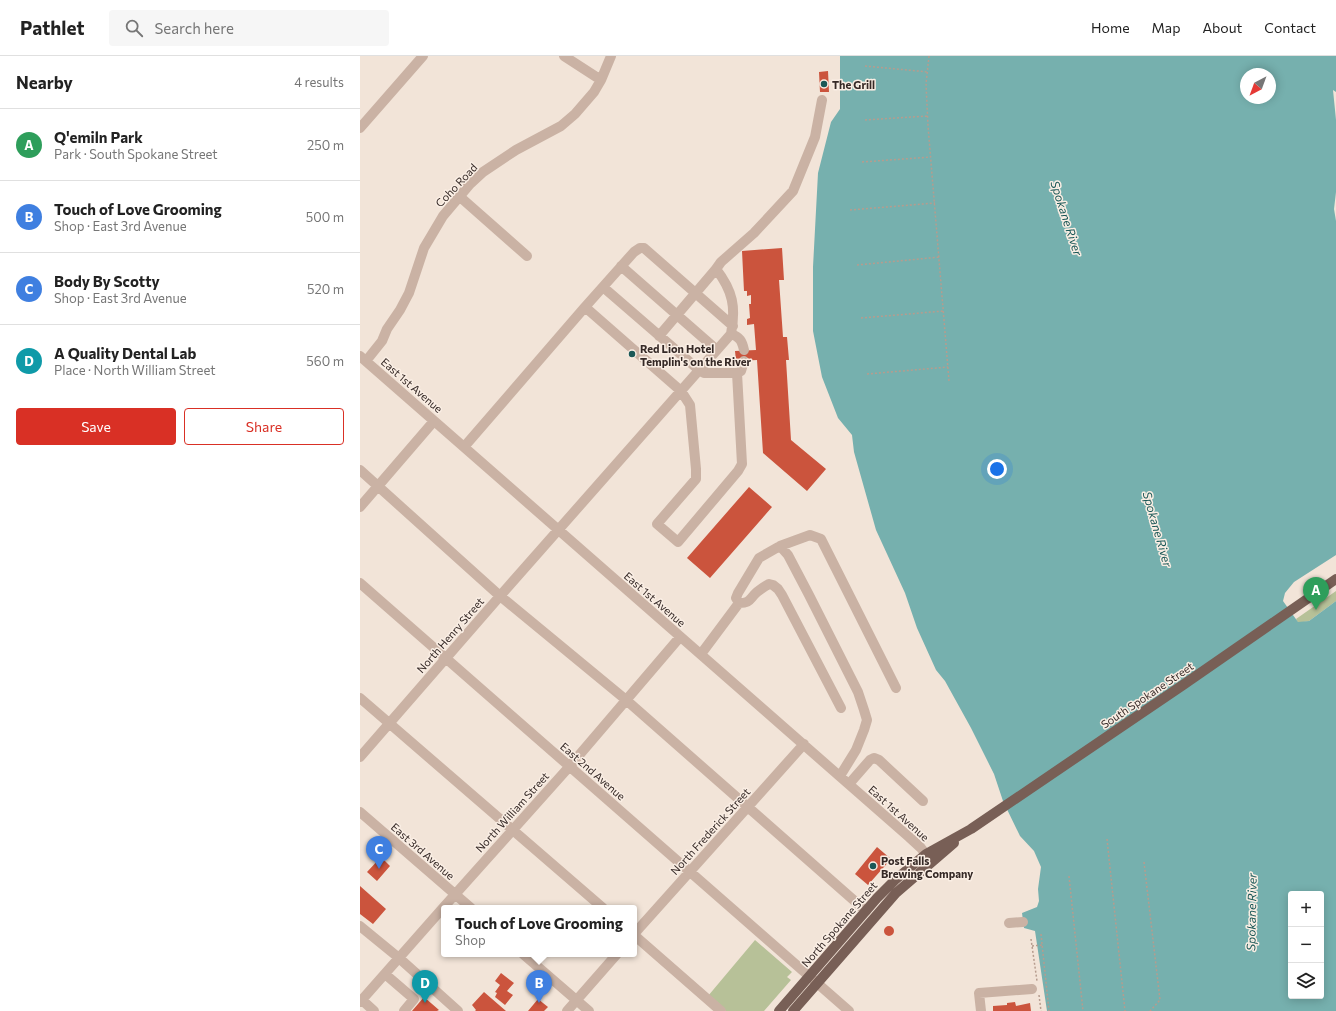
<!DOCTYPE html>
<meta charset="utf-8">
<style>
:root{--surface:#fff;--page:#f6f6f6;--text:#222;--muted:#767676;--line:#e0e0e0;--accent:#d93025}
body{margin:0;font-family:Commissioner,sans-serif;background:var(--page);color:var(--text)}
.controls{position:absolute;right:12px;bottom:12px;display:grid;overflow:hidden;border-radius:4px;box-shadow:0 2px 10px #0003}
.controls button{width:36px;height:36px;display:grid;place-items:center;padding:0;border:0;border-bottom:1px solid var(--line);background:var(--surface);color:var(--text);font:20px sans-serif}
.compass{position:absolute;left:880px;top:12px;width:36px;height:36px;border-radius:50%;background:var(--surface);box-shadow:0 2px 10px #0003;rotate:221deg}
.you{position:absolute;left:637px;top:413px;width:14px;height:14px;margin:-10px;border:3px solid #fff;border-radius:50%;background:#1a73e8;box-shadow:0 0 0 6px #1a73e833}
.badge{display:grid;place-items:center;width:26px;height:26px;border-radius:50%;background:var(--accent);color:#fff;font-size:13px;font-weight:700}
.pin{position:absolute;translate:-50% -33px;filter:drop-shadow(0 1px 2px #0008)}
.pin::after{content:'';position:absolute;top:21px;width:14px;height:12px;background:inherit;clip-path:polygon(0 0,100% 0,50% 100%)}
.popup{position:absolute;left:81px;top:849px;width:196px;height:52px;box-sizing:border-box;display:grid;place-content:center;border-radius:4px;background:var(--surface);filter:drop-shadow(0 1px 3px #0005);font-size:13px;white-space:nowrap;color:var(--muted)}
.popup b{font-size:15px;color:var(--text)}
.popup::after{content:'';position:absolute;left:50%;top:100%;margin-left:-8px;border:8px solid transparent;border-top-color:var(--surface)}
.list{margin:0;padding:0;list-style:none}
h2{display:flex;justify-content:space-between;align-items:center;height:52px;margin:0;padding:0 16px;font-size:17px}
h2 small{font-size:13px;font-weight:400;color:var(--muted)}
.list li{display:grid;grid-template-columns:26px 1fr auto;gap:12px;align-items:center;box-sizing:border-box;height:72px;padding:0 16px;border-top:1px solid var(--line)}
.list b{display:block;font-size:15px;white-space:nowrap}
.list p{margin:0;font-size:13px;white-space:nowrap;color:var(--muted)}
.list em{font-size:13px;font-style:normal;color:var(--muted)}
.actions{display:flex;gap:8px;padding:12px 16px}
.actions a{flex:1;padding:9px 0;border:1px solid var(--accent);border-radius:4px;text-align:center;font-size:14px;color:var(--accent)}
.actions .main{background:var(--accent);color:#fff}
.icon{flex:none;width:22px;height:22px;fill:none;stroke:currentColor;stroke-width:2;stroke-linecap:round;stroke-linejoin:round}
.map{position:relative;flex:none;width:976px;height:955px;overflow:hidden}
header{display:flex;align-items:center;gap:24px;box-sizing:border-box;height:56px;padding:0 20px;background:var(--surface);border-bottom:1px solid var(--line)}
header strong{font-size:19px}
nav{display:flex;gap:22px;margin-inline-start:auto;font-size:14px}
.search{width:280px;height:36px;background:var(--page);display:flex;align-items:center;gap:10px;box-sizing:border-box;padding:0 14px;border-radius:4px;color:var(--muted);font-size:15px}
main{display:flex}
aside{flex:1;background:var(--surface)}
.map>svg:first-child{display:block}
.green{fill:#b7c198}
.water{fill:#76b0ae;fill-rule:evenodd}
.building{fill:#cb543d}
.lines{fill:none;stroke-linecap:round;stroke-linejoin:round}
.path{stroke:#b69c8e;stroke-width:1.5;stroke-dasharray:2 2;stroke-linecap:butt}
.minor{stroke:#cab2a4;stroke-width:10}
.major{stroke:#785f56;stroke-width:10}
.poi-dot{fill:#1a5857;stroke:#faeee4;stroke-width:1.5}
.labels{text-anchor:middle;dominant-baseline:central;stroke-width:3;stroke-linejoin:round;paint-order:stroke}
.poi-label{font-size:11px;font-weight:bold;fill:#352926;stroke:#faeee4;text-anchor:start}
.street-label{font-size:11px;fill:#352926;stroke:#faeee4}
.water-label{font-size:12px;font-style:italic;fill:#1a5857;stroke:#faeee4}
</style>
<header>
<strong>Pathlet</strong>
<div class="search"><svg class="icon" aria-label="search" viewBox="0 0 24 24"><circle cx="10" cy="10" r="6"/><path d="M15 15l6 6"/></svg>Search here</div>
<nav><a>Home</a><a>Map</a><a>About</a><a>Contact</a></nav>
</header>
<main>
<aside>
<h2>Nearby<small>4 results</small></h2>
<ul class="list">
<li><span class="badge" style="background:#2e9e5b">A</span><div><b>Q'emiln Park</b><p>Park · South Spokane Street</p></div><em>250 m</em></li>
<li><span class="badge" style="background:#3f7fe0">B</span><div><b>Touch of Love Grooming</b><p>Shop · East 3rd Avenue</p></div><em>500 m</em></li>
<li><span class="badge" style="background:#3f7fe0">C</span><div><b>Body By Scotty</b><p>Shop · East 3rd Avenue</p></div><em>520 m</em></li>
<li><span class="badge" style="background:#0f9aa8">D</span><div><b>A Quality Dental Lab</b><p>Place · North William Street</p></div><em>560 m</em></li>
</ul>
<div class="actions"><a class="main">Save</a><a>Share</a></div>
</aside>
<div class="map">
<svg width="976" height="955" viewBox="0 0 976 955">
<rect width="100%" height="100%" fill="#f2e4d8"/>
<path class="green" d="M976 535V545L949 565 938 567 936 563Z
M395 884 432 916 427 921 431 924 404 955H366L348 940Z"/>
<path class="water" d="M480 0H976V36L973 34 976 64V136L974 153 976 165V499L934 526 925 537 923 545 938 566 949 565 976 545V955H687L675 875 664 872 662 857 677 851 679 845 678 833 681 811 674 795 660 780 643 745 634 718 611 672 585 625 576 614 557 572 545 537 516 474 494 396 492 379 478 362 462 321 453 275V211L458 117 471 66 480 53ZM886 18H910V42H886ZM931 838H961V940H931Z"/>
<path class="building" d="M468 15 469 36H460L459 16Z
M422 192 424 224H419L423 281H427L429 304H426L431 384 466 413 447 435 403 397 397 304 376 305 375 295 396 294 394 268 387 269V263L390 262 389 248H391V239L387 240V235H384L382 195Z
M389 431 412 451 350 522 327 502Z
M517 791 531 803 508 829 495 818Z
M21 801 30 810 17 825 7 816Z
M0 830 26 853 13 868 0 858Z
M524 875a5 5 0 1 1 10 0a5 5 0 1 1-10 0Z
M141 917 154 927 147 935 153 939 145 949 135 941 137 937 135 936 140 929 135 925Z
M124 936 146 955H115L116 954 112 949Z
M64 941 79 954 77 955H52Z
M178 943 188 951 184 955H168Z
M655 946 656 950 670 947 671 955H633V950L647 949V947Z"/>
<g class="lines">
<path class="path" d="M569 0 566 28 568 70 589 325
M505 10 568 16
M505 64 568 60
M502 106 571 101
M490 154 575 147
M497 209 580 201
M501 262 584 255
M507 318 588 311
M747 783 765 955
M784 806 800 944 790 955
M709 820 723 955
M681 878 689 955
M671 883 677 925
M672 890 682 889
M679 939 681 955"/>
<path class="minor" d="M204 0 241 24
M0 72 63 0
M99 140 167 200
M261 210 357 294
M243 231 339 314 344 317H377L382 408 378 415 318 486 297 468 336 423V413L330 349 321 335 225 251 274 196 280 192H284L373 270
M371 278C380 281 382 285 384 294
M299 280 356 213
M0 300 549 781 561 792 571 805
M6 305 22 285 27 273 40 254 49 237 64 192 83 160 110 128 123 116 156 94 201 70 215 58 234 36 241 24 251 0
M377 317 381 315 384 305
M104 391 225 251
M0 414 140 540 265 643 506 855
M0 451 74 365
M420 490 450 479 461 483 536 632
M0 527 489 955
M379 547C391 547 389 543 397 536 401 533 405 530 409 528L413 529 418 533 422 539 481 652
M341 598 379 547 376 542 378 537 399 502 420 490 428 499 449 539 498 636 504 654 507 664 504 674 496 694 480 720
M0 642 243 852
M0 701 140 540 371 278C376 251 373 235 356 213L361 206 394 177 433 135 455 81 462 44
M489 728 510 704 514 702 519 704 563 745
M0 756 111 852
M649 867 663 866
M0 870 39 902 98 955
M274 878 444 688
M274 879 361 955
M163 898 229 955
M25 918 54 943 44 955
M2 944 14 955
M0 946 82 853 209 711 320 581
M207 955 257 898
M621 955 619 937 672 933"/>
<path class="major" d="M419 955 517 842 535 824 566 798 611 773 823 629 976 523
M433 955 536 837 594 787"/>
</g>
<g class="poi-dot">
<circle cx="464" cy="28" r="4"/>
<circle cx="272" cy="298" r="4"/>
<circle cx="513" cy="810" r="4"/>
</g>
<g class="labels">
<g class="poi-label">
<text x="472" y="28">The Grill</text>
<text x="280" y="292">Red Lion Hotel<tspan x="280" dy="13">Templin's on the River</tspan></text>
<text x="521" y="804">Post Falls<tspan x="521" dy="13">Brewing Company</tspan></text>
</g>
<g class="street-label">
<text transform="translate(96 129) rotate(-47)">Coho Road</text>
<text transform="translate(52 329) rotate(41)">East 1st Avenue</text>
<text transform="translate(295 543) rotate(41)">East 1st Avenue</text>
<text transform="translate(90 579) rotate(-49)">North Henry Street</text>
<text transform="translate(787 639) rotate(-34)">South Spokane Street</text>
<text transform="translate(233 715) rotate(41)">East 2nd Avenue</text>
<text transform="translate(152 756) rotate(-48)">North William Street</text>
<text transform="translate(539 757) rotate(42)">East 1st Avenue</text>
<text transform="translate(350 775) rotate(-48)">North Frederick Street</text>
<text transform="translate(63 795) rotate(41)">East 3rd Avenue</text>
<text transform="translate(479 868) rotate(-49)">North Spokane Street</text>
</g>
<g class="water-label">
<text transform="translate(707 162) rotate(72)">Spokane River</text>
<text transform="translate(798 473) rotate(74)">Spokane River</text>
<text transform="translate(891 856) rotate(-89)">Spokane River</text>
</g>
</g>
</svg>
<div class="controls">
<button>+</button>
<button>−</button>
<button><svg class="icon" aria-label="layers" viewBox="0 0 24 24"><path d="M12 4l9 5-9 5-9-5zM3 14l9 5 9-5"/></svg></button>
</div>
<svg class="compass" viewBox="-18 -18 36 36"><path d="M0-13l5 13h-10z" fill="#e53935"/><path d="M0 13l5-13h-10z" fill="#767676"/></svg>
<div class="you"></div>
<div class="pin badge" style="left:956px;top:554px;background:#2e9e5b">A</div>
<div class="pin badge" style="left:179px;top:947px;background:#3f7fe0">B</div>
<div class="popup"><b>Touch of Love Grooming</b>Shop</div>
<div class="pin badge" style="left:19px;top:813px;background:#3f7fe0">C</div>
<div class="pin badge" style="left:65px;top:947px;background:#0f9aa8">D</div>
</div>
</main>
